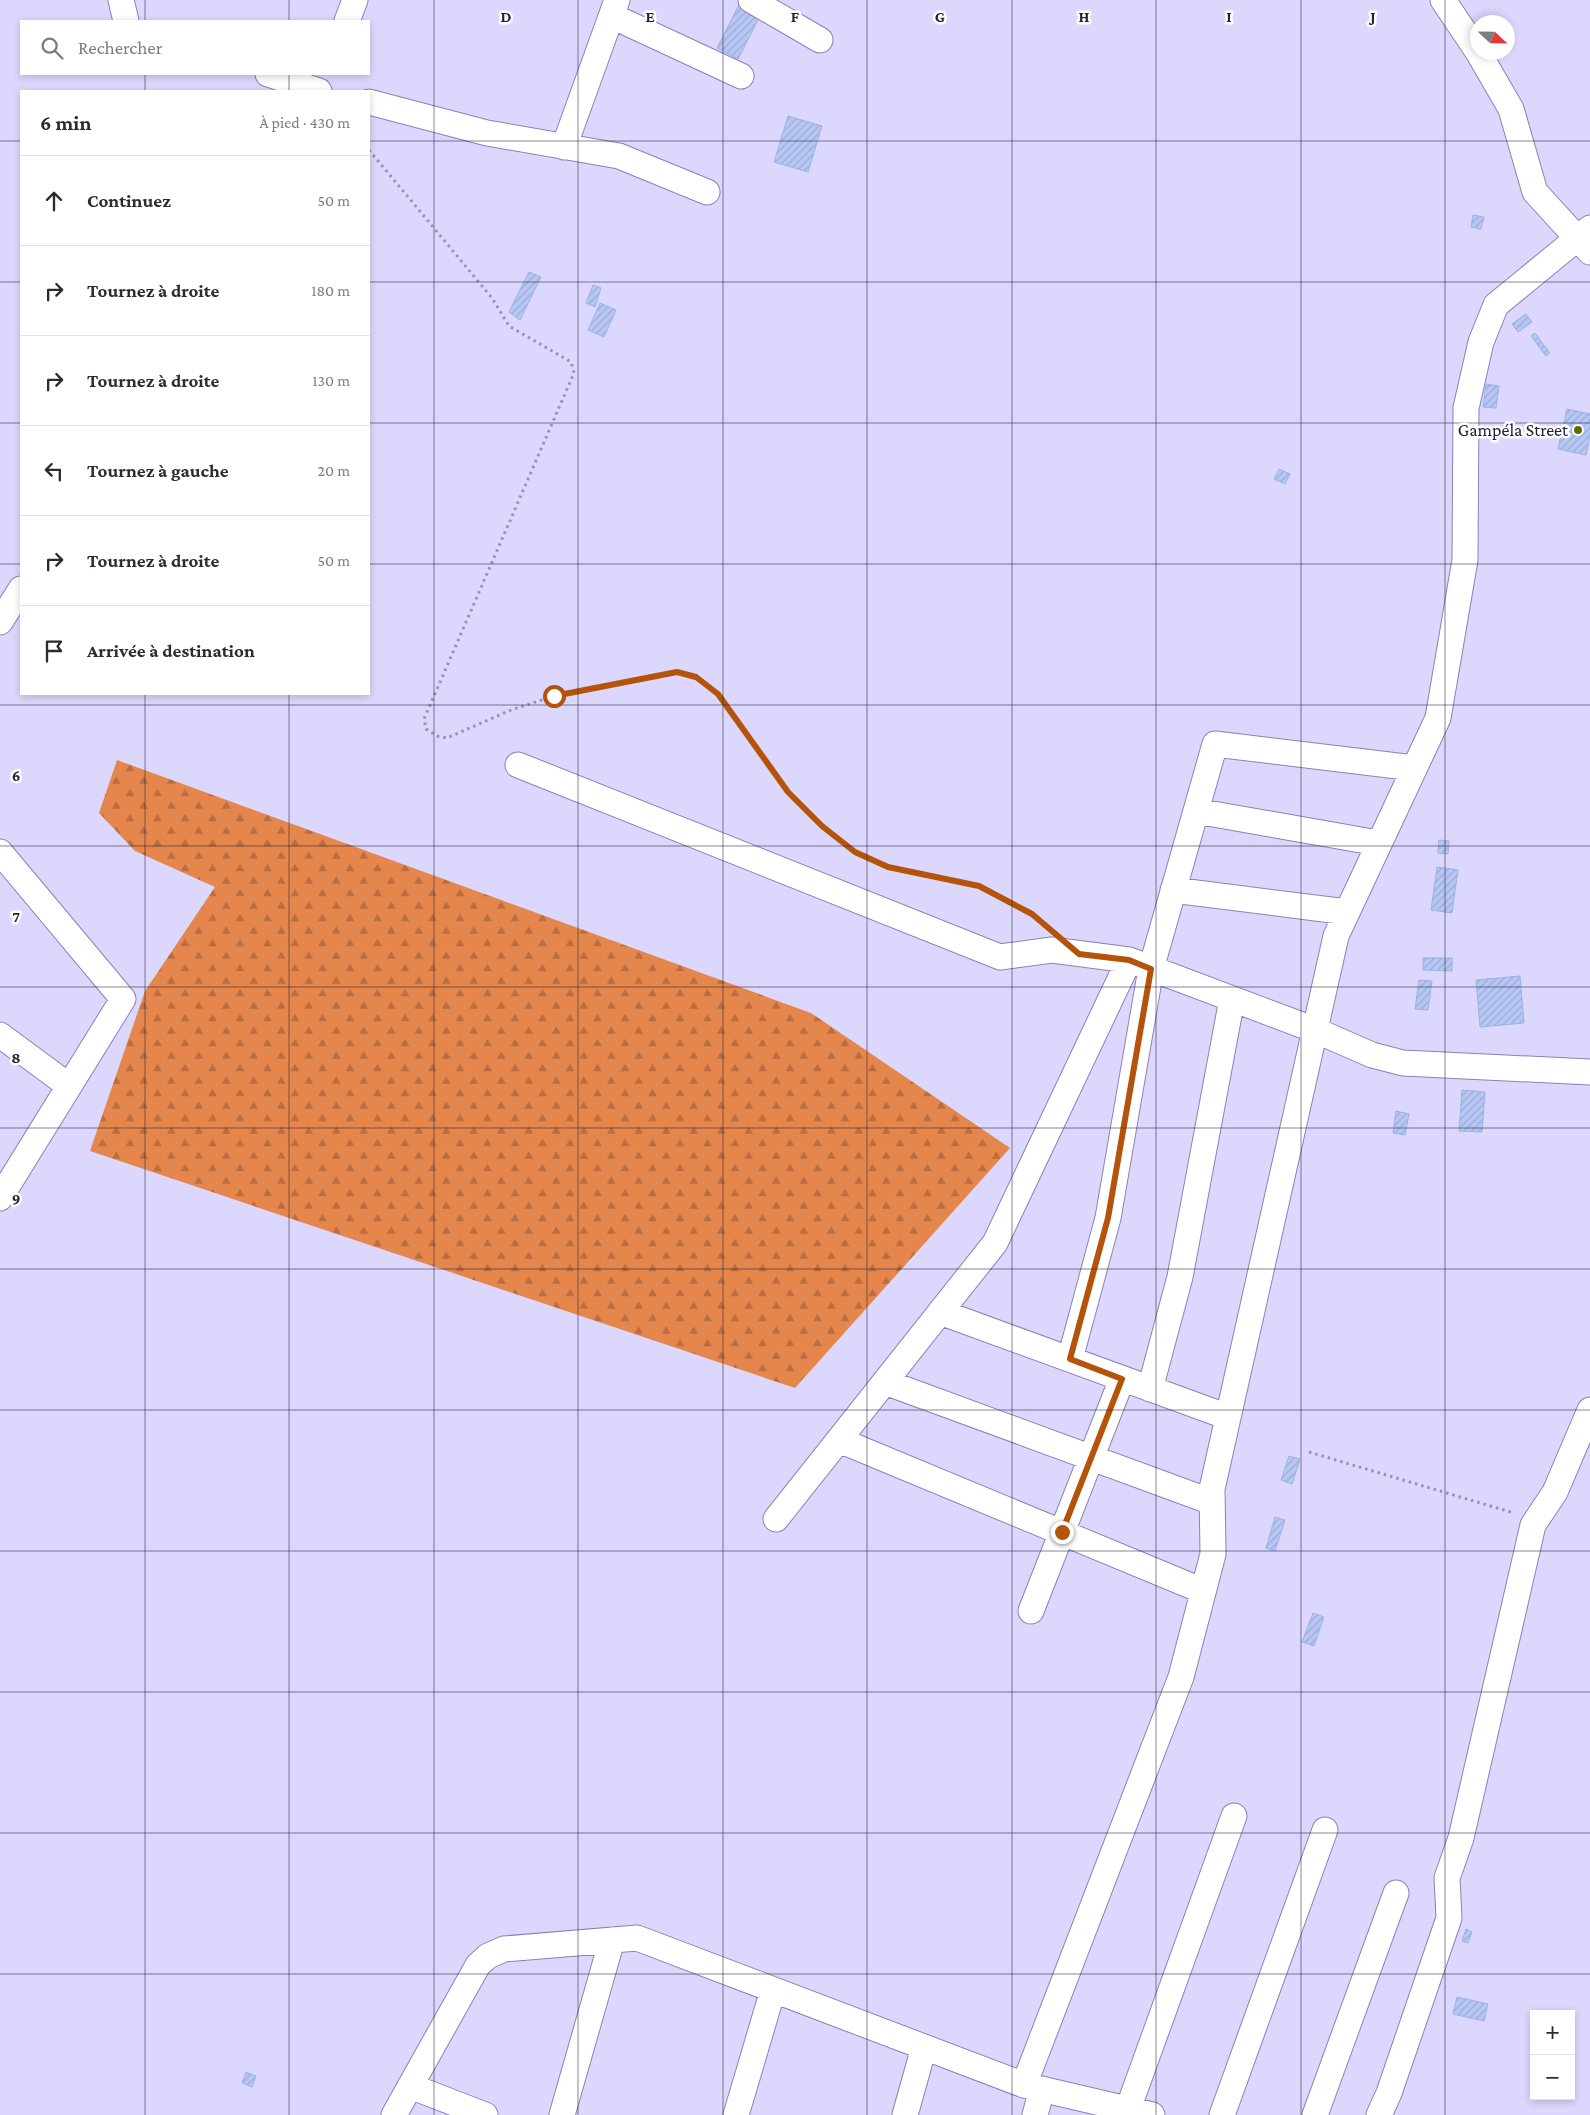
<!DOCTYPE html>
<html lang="fr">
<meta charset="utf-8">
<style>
:root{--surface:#fff;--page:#f7f7f7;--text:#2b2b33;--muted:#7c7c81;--line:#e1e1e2}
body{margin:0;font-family:"Crimson Pro",serif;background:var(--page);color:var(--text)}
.controls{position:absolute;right:15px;bottom:15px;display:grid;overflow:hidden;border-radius:0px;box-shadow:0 2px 8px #0003}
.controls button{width:45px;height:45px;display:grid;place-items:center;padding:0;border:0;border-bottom:1px solid var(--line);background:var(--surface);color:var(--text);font:25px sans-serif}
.compass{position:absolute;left:1470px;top:15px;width:45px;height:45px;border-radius:50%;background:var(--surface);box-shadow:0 2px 8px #0003;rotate:112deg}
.stop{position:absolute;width:15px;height:15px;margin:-11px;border:4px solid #b45309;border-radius:50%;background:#fff}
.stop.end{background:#b45309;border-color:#fff;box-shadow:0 1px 5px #0008}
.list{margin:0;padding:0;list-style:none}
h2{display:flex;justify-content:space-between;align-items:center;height:65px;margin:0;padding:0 20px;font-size:21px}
h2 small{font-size:16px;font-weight:400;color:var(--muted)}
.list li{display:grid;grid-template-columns:32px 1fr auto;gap:15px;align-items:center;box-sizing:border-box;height:90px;padding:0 20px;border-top:1px solid var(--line)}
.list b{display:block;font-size:19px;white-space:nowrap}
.list em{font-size:16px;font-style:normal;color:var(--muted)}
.icon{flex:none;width:28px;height:28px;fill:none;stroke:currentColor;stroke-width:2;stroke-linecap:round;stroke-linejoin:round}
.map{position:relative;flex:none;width:1590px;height:2115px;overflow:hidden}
.search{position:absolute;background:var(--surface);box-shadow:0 2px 8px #0003;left:20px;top:20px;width:350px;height:55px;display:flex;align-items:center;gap:12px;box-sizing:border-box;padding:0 18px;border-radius:0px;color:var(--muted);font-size:19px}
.panel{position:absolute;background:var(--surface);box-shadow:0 2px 8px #0003;left:20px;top:90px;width:350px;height:605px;border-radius:0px}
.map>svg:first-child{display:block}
.forest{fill:url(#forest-firs)}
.building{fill:url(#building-hatch);stroke:#9db0e8}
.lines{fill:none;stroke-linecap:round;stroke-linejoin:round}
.minor-casing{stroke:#8981b9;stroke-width:27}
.path{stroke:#9692b2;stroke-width:3;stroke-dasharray:2.5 4;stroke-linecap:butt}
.minor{stroke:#fff;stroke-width:25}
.route{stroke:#b45309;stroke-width:6}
.grid{fill:none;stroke:#242037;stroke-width:1;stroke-opacity:0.55}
.poi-dot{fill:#676804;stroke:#fefefe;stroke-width:2}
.labels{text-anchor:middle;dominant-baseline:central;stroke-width:5;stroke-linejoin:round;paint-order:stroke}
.poi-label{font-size:18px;fill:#242037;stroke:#fefefe;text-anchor:end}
.grid-label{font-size:16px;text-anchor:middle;font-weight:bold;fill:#242037;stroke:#fefefe;stroke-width:5;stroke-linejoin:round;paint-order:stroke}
</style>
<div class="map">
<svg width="1590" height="2115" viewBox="0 0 1590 2115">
<defs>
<pattern id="forest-firs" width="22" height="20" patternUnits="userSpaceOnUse" patternTransform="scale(1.25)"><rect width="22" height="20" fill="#e5864c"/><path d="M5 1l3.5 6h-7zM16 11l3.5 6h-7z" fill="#b96d40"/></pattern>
<pattern id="building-hatch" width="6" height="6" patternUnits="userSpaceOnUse" patternTransform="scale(1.25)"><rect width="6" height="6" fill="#b7c7f5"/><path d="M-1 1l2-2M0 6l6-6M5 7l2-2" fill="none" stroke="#9dabd3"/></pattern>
</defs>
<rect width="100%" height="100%" fill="#dcd8fd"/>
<path class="forest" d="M117 760 811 1013 1010 1148 795 1388 90 1151 145 991 215 887 135 851 99 813Z"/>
<path class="building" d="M741 1 762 12 738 59 717 48Z
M788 116 822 126 808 172 774 162Z
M1473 215 1484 217 1481 229 1471 227Z
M529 272 541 277 520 320 509 312Z
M593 285 601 288 595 307 586 303Z
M600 303 616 310 604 337 588 330Z
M1526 314 1532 322 1518 332 1512 324Z
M1535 333 1550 353 1546 356 1531 336Z
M1486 384 1499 386 1496 408 1483 407Z
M1567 409 1590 414V437L1586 455 1558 449Z
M1279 469 1290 474 1285 484 1274 479Z
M1439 840 1449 841 1448 854 1438 853Z
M1437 867 1458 870 1452 913 1431 910Z
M1423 958H1452V971L1423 970Z
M1520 976 1524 1023 1480 1027 1476 980Z
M1419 980 1432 981 1428 1010 1415 1009Z
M1462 1090 1485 1092 1482 1132 1459 1131Z
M1396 1111 1409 1114 1405 1135 1393 1133Z
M1289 1456 1300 1459 1292 1484 1281 1480Z
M1275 1517 1285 1520 1275 1551 1266 1548Z
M1313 1613 1324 1617 1314 1646 1302 1642Z
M1466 1929 1472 1932 1468 1943 1462 1941Z
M1457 1997 1488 2004 1484 2021 1453 2014Z
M246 2072 256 2076 252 2087 242 2083Z"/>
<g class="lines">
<defs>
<path id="minor" d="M121 0 126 21
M751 0 820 40
M1443 0 1478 52
M612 16 741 76
M347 21 355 0
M1478 52 1511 109 1535 192 1590 252
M268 74 319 91
M369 102 487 133 619 156 707 192
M564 147 617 0
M0 622 21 589
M518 765 1000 957 1052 950 1129 960 1315 1030 1372 1055 1403 1063 1590 1072
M1196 811 1378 843
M0 852 123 999 0 1198
M1173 890 1347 912
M0 1035 69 1086
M940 1312 1228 1417
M1070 1359 1108 1218 1151 969 1215 744 1414 768
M885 1382 1212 1502
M1150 1389 1180 1277 1232 999
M839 1440 1203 1591
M776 1519 995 1243 1129 960
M1031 1611 1122 1379
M1024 2085 1181 1677 1213 1554 1212 1489 1336 936 1438 718 1465 560 1466 408 1481 342 1496 305 1590 228
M410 2086 485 2115
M1128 2109 1234 1816
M394 2115 478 1965 488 1956 504 1949 637 1938 1024 2085 1152 2115
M562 2115 612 1940
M736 2115 773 1990
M905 2115 924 2047
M1035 2115 1042 2089
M1222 2115 1325 1830
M1315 2115 1396 1893
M1379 2115 1389 2093 1449 1918 1447 1878 1461 1838 1533 1525 1555 1492 1590 1410"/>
</defs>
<use href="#minor" class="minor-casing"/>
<path class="path" d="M369 150 492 298 509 326 571 362 574 373 424 719 426 729 437 736 447 738 511 710 554 696 677 672 696 677 718 694 789 792 822 826 855 852 889 867 979 886 1032 914 1049 928
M1309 1452 1514 1513"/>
<use href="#minor" class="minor"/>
</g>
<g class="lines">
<path class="route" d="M554 696 677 672 696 677 718 694 788 792 822 826 855 852 888 867 979 886 1032 914 1079 954 1129 960 1151 969 1108 1218 1070 1359 1122 1379 1062 1532"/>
</g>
<path class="grid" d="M145 0V21M289 0V21M434 0V2115M578 0V2115M723 0V2115M867 0V2115M1012 0V2115M1156 0V2115M1301 0V2115M1445 0V2115M145 74V91M289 74V91M0 141H21M369 141H1590M0 282H21M369 282H1590M0 423H21M369 423H1590M0 564H21M369 564H1590M145 694V2115M289 694V2115M0 705H1590M0 846H1590M0 987H1590M0 1128H1590M0 1269H1590M0 1410H1590M0 1551H1590M0 1692H1590M0 1833H1590M0 1974H1590"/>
<circle class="poi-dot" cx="1578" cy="430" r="5"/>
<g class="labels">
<g class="poi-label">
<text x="1568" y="430">Gampéla Street</text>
</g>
</g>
<g class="grid-label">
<text x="506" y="22">D</text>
<text x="650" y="22">E</text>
<text x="795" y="22">F</text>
<text x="940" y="22">G</text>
<text x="1084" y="22">H</text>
<text x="1229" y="22">I</text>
<text x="1373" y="22">J</text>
<text x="16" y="781">6</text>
<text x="16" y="922">7</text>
<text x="16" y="1063">8</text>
<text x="16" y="1204">9</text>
</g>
</svg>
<div class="controls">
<button>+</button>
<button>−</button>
</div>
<svg class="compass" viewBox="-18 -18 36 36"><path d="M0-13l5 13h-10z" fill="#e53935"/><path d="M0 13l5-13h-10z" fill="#7c7c81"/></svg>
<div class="stop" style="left:554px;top:696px"></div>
<div class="stop end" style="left:1062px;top:1532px"></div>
<div class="search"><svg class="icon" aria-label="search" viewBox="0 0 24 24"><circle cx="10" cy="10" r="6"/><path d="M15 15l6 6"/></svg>Rechercher</div>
<section class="panel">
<h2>6 min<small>À pied · 430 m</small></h2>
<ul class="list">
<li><svg class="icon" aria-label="ahead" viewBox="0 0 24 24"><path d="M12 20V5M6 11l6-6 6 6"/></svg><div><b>Continuez</b></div><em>50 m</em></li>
<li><svg class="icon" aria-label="right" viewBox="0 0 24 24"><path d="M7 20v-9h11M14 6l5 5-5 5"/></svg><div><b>Tournez à droite</b></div><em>180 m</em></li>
<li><svg class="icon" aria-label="right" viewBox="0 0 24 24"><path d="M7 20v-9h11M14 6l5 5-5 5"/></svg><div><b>Tournez à droite</b></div><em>130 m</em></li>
<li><svg class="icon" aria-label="left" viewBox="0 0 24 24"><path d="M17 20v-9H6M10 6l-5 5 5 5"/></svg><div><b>Tournez à gauche</b></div><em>20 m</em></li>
<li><svg class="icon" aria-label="right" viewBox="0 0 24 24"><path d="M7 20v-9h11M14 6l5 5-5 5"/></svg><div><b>Tournez à droite</b></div><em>50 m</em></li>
<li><svg class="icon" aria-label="arrive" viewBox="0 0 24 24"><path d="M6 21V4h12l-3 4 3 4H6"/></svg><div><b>Arrivée à destination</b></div></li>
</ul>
</section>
</div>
